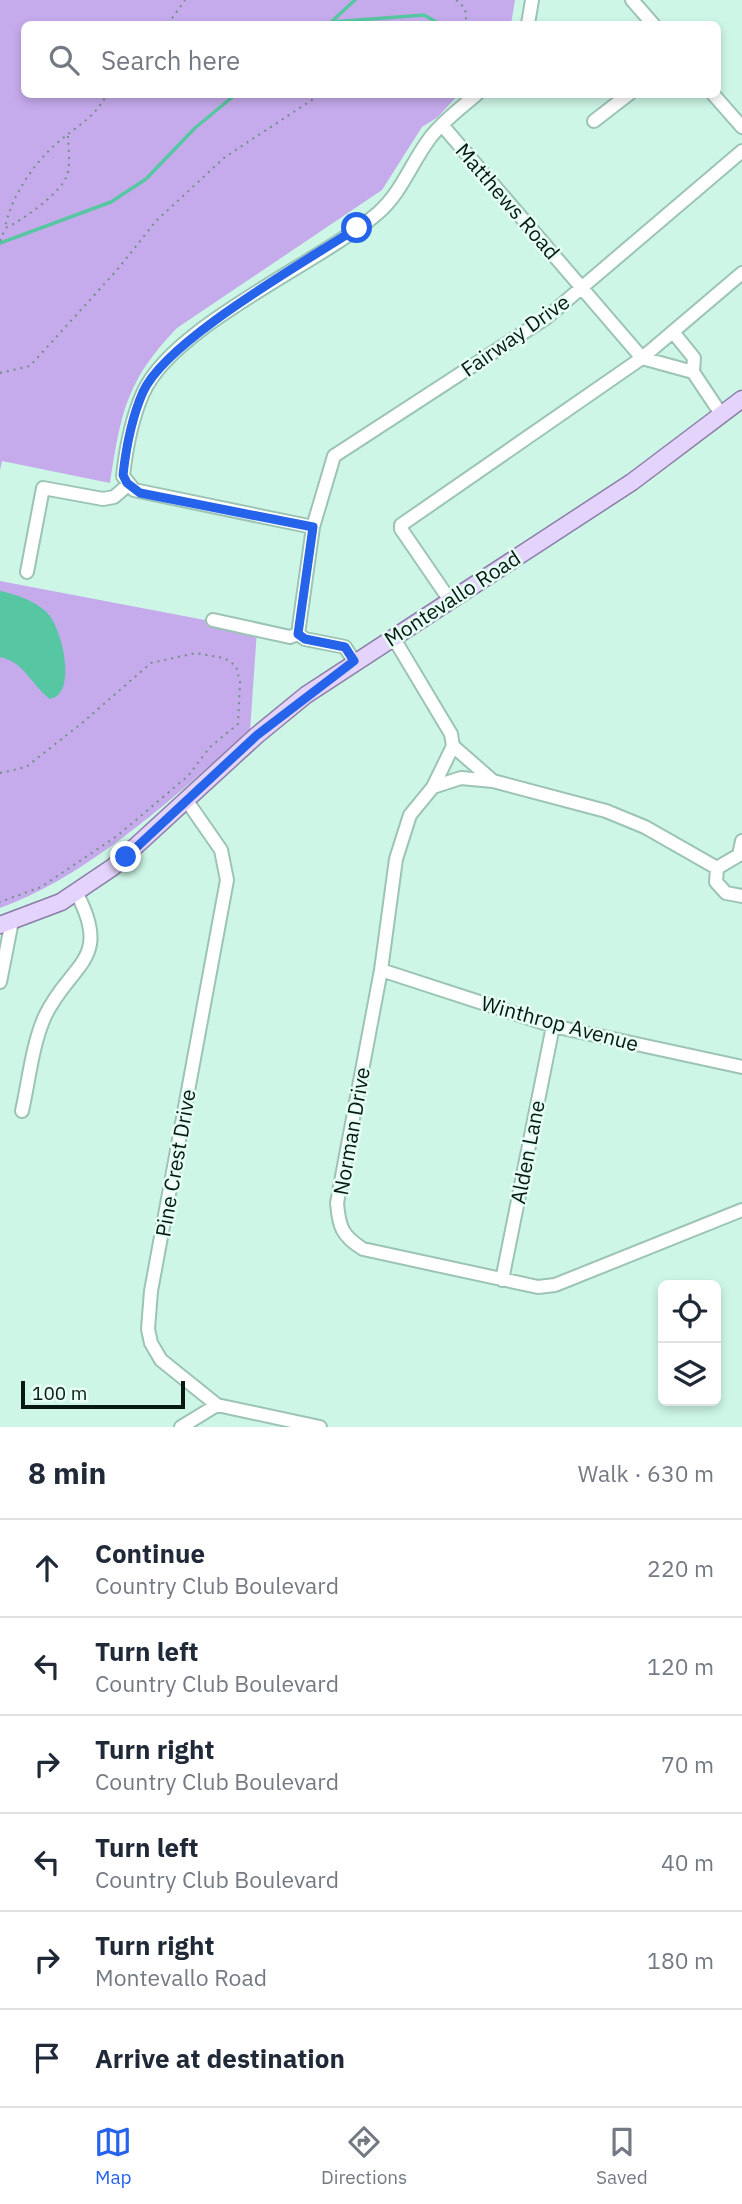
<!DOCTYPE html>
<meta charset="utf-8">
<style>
:root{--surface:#fff;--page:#f2f2f3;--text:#1f2937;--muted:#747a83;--line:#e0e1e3;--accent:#2563eb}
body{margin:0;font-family:"IBM Plex Sans",sans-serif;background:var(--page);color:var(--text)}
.controls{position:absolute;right:21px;bottom:21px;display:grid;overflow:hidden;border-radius:10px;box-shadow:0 4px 10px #0003}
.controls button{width:63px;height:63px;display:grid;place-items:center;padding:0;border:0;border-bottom:2px solid var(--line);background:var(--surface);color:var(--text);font:35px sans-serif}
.scale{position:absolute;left:21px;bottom:18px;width:164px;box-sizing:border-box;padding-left:7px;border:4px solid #081812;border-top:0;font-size:19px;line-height:24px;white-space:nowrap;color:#081812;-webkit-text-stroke:5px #e6fff5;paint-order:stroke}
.stop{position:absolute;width:21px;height:21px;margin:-16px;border:5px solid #2563eb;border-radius:50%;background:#fff}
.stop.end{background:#2563eb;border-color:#fff;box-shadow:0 2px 7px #0008}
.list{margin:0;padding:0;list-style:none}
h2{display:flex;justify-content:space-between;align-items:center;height:91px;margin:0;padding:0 28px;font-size:30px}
h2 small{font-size:23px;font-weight:400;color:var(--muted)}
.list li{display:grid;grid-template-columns:46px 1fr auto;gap:21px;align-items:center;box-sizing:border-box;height:98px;padding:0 28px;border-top:2px solid var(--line)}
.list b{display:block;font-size:26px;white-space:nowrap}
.list p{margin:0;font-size:23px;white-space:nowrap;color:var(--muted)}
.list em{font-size:23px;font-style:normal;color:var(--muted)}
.icon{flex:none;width:38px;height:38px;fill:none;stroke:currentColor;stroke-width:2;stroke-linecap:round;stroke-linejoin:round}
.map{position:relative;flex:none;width:742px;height:1427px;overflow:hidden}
.search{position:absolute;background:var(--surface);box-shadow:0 4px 10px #0003;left:21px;right:21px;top:21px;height:77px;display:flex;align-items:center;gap:18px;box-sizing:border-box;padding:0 24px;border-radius:10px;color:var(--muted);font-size:26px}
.sheet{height:679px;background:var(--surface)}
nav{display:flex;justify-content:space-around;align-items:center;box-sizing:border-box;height:98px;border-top:2px solid var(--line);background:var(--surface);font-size:19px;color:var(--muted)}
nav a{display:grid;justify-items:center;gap:4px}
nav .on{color:var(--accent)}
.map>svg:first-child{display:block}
.green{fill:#c6abec}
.water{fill:#57c6a2}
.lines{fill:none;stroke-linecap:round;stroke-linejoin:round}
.stream{stroke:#57c6a2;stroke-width:3.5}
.minor-casing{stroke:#9cc4b4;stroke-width:16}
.major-casing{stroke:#8b7ea8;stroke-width:19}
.path{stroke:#728f84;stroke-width:2;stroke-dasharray:2 5;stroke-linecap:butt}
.minor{stroke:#fff;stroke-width:12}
.major{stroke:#e4d3fb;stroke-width:16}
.route{stroke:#2563eb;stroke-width:9}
.labels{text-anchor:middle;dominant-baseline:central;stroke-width:5;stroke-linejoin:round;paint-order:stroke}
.street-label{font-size:21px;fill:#081812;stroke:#e6fff5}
</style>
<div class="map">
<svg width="742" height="1427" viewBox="0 0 742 1427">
<rect width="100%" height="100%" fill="#cdf6e6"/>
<path class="green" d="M0 0H515L511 24H24V94L458 95 438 117 422 127 382 190 177 328C126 381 121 413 110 483L2 461 0 470Z
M0 581 257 630 250 731C178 793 90 876 0 908Z"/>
<path class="water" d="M0 591C15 594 39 602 49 615 62 630 78 694 50 699 30 684 26 663 0 657Z"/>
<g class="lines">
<path class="stream" d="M332 22 424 15 440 24
M329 24 355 0
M0 243 111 202 146 179 195 128 236 94"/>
<defs>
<path id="minor" d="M632 0 653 24
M528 24 532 0
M713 94 742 127
M594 121 629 94
M442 125 642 358 693 372 721 414
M673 332 694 358 693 372
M313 527 134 490 123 476C126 448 132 418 143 393 173 325 320 263 378 213 402 192 411 163 430 138 442 122 461 108 477 94
M27 572 43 488 103 499 114 497 128 485
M449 599 401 529V525L642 358 742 273
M213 620 290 637 298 634
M393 637 451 734 453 746 433 787 410 815 396 859 381 970 337 1203C339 1227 342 1236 363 1249L538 1287 555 1285 742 1210
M354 661 345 647 305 639 298 634 313 527 334 456 546 318 742 151
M453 746 493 781 606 811 645 827 717 868
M433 787 461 778 493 781
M187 801 221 850 227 880 151 1291 148 1329 151 1343 161 1360 217 1405 320 1427
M717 868 716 882 726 893 742 896
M717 868 739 855 742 841
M381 970 553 1026 742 1067
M0 982 12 921
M22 1111C29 1080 32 1045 45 1016 71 962 113 961 76 892
M502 1280 553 1026
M181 1427 217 1405"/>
<path id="major" d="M0 925 61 902 113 867 256 736 306 695 632 482 742 399"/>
</defs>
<use href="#minor" class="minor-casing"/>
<use href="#major" class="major-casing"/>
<path class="path" d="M456 0C465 6 469 15 464 24
M168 24 185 0
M68 136C68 148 71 163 67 175 63 191 21 222 5 228 10 199 33 164 56 144 75 127 95 118 107 94
M0 241 5 229
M0 373 30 366 117 270 156 221 225 157 321 94
M0 773 26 767 82 723 151 663 196 653 224 658 236 666 240 682 238 724 210 747 188 776 117 836 41 887 0 902"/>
<use href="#minor" class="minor"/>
<use href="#major" class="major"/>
</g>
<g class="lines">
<path class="route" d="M126 857 256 736 354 661 345 647 305 639 298 634 313 527 140 493 127 483 123 475C126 448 132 417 143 392 166 340 305 262 357 228"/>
</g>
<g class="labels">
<g class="street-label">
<text transform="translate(508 201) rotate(49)">Matthews Road</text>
<text transform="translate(515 335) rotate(-35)">Fairway Drive</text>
<text transform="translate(452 598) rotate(-33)">Montevallo Road</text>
<text transform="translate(560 1023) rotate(15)">Winthrop Avenue</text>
<text transform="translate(351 1131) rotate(-80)">Norman Drive</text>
<text transform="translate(527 1152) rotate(-79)">Alden Lane</text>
<text transform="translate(175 1163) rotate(-80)">Pine Crest Drive</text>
</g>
</g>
</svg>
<div class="controls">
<button><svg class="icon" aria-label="locate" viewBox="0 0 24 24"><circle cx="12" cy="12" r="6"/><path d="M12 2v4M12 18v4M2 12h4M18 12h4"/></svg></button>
<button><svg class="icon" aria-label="layers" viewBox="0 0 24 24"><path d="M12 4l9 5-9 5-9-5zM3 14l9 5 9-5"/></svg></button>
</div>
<div class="scale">100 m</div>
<div class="stop" style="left:357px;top:228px"></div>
<div class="stop end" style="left:126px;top:857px"></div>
<div class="search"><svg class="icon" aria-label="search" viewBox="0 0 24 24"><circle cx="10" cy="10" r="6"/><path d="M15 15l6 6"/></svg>Search here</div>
</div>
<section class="sheet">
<h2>8 min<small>Walk · 630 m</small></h2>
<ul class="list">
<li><svg class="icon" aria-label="ahead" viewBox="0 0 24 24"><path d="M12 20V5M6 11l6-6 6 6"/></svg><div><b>Continue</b><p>Country Club Boulevard</p></div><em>220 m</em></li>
<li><svg class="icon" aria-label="left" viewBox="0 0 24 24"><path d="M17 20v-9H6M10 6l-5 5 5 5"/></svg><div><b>Turn left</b><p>Country Club Boulevard</p></div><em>120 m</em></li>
<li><svg class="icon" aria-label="right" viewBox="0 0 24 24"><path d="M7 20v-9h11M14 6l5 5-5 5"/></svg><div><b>Turn right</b><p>Country Club Boulevard</p></div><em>70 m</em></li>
<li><svg class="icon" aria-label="left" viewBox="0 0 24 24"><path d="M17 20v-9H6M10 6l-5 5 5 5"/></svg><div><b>Turn left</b><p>Country Club Boulevard</p></div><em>40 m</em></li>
<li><svg class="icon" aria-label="right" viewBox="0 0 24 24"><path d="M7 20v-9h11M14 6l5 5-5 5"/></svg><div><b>Turn right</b><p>Montevallo Road</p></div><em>180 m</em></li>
<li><svg class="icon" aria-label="arrive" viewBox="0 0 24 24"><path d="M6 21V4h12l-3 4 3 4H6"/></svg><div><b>Arrive at destination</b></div></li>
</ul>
</section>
<nav>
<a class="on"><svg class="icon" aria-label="map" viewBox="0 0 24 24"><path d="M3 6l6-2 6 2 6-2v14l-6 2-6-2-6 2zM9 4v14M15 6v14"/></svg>Map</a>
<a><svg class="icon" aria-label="directions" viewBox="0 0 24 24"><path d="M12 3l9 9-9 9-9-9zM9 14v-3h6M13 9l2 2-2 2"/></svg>Directions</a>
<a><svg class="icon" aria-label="saved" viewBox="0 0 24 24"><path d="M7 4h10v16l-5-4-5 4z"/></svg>Saved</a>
</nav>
